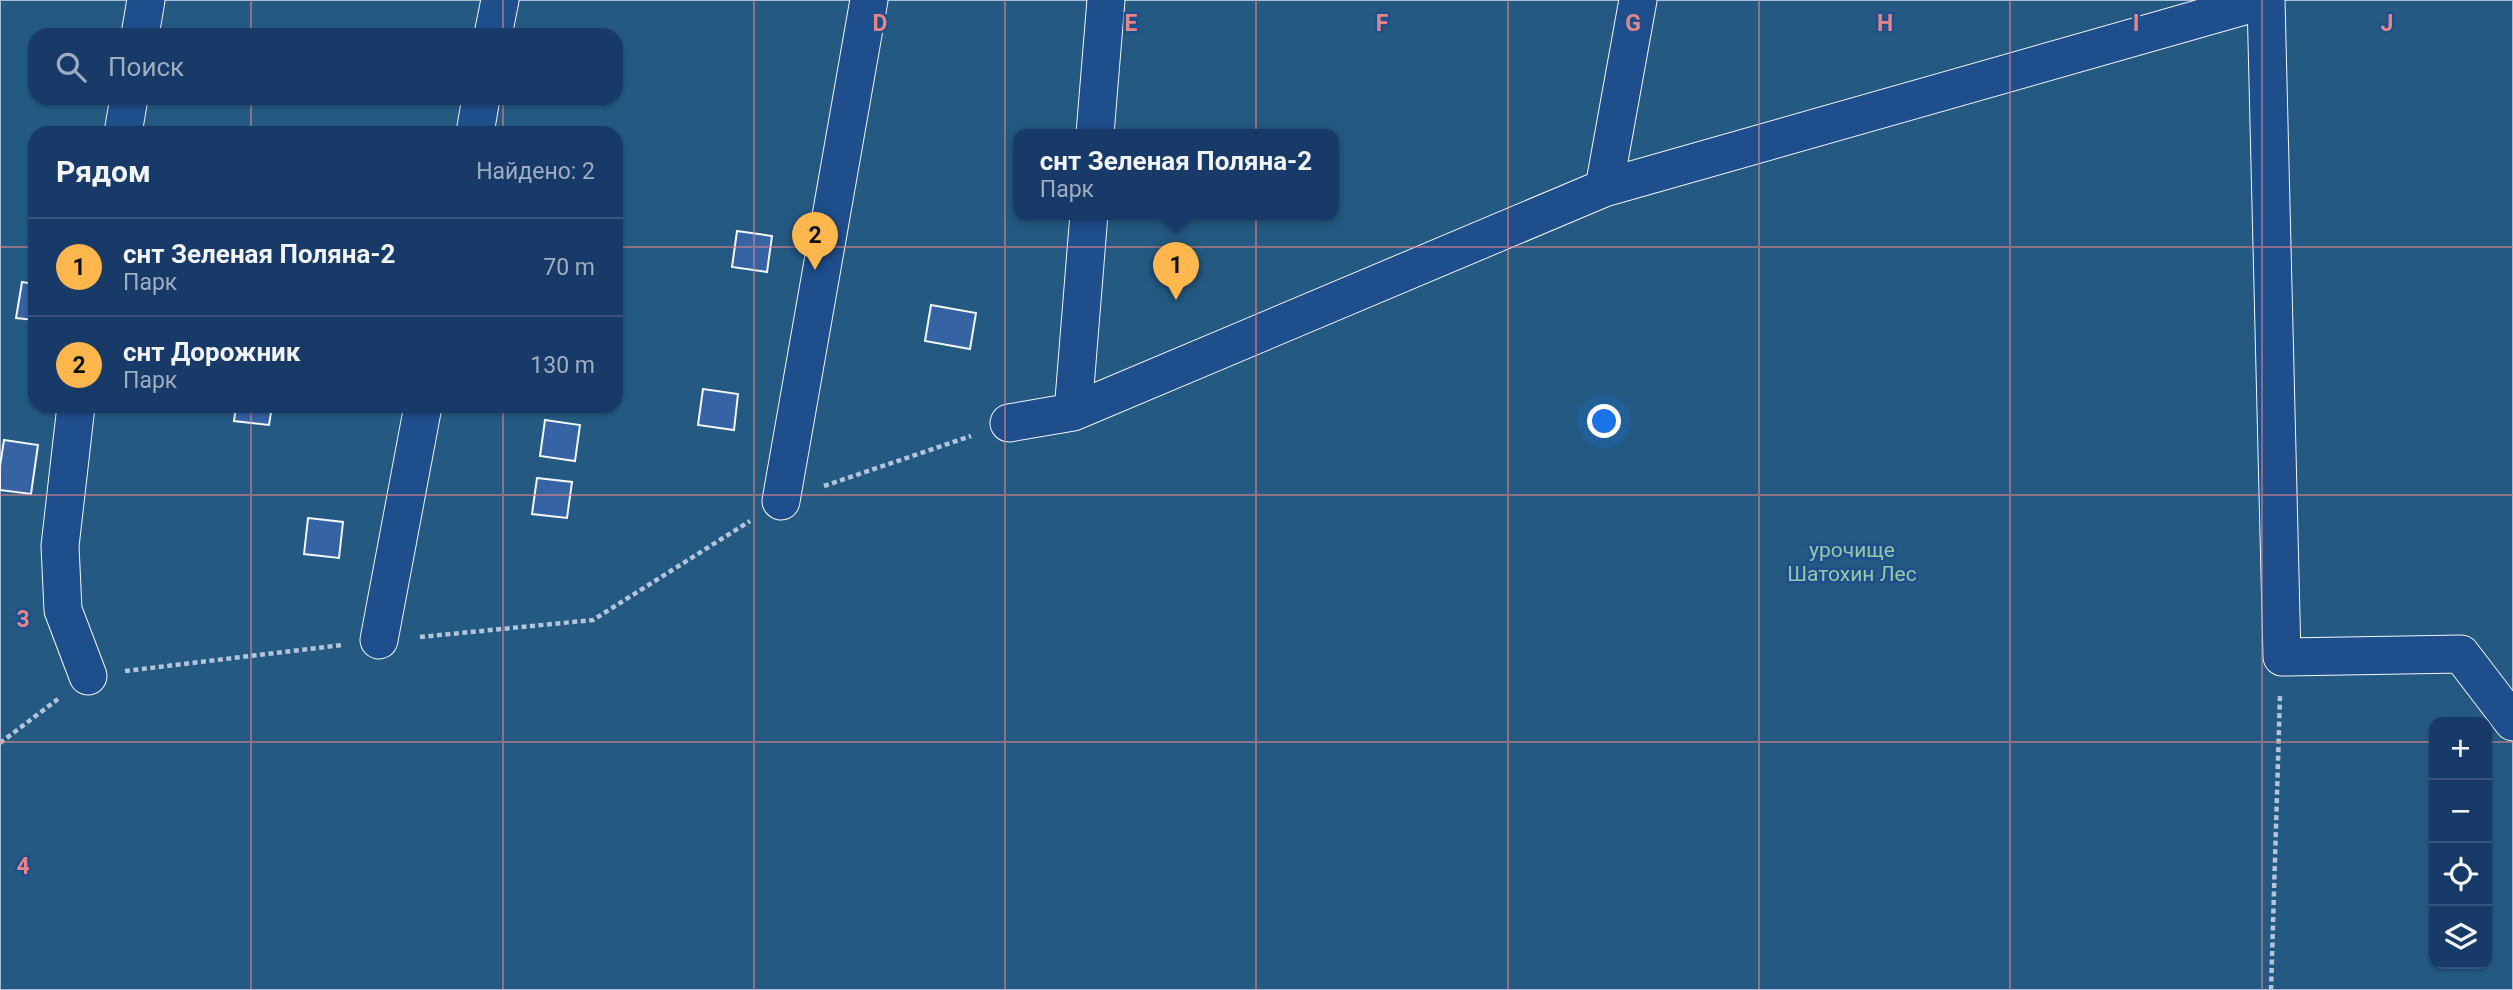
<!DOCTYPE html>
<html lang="ru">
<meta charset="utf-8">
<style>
:root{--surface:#173a69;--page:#244571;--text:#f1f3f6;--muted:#9eadc0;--line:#36547d;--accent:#ffb74d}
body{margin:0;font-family:Roboto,sans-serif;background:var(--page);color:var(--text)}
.controls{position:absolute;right:21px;bottom:21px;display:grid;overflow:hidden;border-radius:14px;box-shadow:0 2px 5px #0004}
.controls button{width:63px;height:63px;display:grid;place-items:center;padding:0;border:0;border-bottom:2px solid var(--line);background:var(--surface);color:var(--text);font:35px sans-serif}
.you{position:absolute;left:1605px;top:422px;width:24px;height:24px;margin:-18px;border:5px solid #fff;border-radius:50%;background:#1a73e8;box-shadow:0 0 0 10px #1a73e833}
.badge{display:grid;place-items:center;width:46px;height:46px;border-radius:50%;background:var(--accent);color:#111;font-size:23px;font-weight:700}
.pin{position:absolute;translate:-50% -58px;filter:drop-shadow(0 2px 4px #0008)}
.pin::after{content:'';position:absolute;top:37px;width:24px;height:21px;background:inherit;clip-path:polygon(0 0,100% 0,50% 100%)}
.popup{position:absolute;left:1013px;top:129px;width:326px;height:91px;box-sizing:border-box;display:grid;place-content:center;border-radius:14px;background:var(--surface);filter:drop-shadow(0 2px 5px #0005);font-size:23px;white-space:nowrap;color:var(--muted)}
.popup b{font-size:26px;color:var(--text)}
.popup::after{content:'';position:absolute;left:50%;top:100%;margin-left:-14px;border:14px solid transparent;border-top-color:var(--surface)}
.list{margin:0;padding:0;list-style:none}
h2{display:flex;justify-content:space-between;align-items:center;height:91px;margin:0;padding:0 28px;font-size:30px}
h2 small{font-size:23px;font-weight:400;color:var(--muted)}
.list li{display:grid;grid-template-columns:46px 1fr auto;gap:21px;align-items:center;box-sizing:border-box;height:98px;padding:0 28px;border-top:2px solid var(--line)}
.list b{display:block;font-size:26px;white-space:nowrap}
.list p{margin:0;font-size:23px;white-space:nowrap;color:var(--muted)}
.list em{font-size:23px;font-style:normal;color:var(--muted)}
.icon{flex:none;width:38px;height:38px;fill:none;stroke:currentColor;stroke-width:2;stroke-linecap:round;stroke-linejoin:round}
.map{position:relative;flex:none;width:2513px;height:990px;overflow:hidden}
.search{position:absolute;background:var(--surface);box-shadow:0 2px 5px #0004;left:28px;top:28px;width:595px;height:77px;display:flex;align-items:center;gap:18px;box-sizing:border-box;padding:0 24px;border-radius:21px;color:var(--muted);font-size:26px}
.panel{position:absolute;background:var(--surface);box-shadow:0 2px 5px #0004;left:28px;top:126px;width:595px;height:287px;border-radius:21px}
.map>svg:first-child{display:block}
.green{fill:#245a82;stroke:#a8bbd7;stroke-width:2;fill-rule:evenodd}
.building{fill:#3563a3;stroke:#f2f6ff;stroke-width:2}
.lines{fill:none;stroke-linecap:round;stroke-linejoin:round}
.minor-casing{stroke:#f2f6ff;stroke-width:39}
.path{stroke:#b3c4dc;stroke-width:4.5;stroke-dasharray:5 3.5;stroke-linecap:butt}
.minor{stroke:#1f4e8c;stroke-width:37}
.grid{fill:none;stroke:#e38589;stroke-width:2;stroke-opacity:0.55}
.labels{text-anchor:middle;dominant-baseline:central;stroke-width:5;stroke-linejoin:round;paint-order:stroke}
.park-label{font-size:21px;fill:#97c8a6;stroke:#1f4e8c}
.grid-label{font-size:23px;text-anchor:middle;font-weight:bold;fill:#e38589;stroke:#1f4e8c;stroke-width:5;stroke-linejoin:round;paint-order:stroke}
</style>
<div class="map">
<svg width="2513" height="990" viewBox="0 0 2513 990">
<rect width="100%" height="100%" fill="#1f4e8c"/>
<path class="green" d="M0 0H2513V990H0ZM35 35H616V98H35ZM35 133H616V406H35ZM1018 134H1334V214H1018ZM2434 722H2487V964H2434Z"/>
<path class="building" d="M34 161H35V197H30Z
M737 231 772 236 767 272 732 267Z
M22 282 35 284V320L16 318Z
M931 305 976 313 970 349 925 341Z
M703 389 738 394 734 430 698 425Z
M236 406H272L269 425 234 421Z
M545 420 580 425 575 461 540 456Z
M4 440 38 445 31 494 0 490V466Z
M537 478 572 482 567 518 532 514Z
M308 518 343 522 339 558 304 554Z"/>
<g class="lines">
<defs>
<path id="minor" d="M2266 0 2282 657 2461 654 2513 722
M140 35 146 0
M493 35 500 0
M123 133 129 98
M475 133 481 98
M1095 134 1106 0
M1604 188 1638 0
M76 406 60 546 63 610 88 676
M1073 412 1089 214
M1009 423 1073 412 1604 188 2265 0
M781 501 869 0
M379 640 423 406"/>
</defs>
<use href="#minor" class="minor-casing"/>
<path class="path" d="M824 486 971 436
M420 637 593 620 750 521
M125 671 342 645
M0 743 58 699
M2271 990 2280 696"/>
<use href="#minor" class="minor"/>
</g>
<path class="grid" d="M251 0V35M503 0V35M754 0V990M1005 0V990M1256 0V990M1508 0V990M1759 0V990M2010 0V990M2262 0V990M251 98V133M503 98V133M0 247H35M616 247H2513M251 406V990M503 406V990M0 495H2513M0 742H2434M2487 742H2513"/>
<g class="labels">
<g class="park-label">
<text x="1852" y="550">урочище<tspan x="1852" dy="24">Шатохин Лес</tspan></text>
</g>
</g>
<g class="grid-label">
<text x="880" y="31">D</text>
<text x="1131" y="31">E</text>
<text x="1382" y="31">F</text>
<text x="1633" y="31">G</text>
<text x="1885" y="31">H</text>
<text x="2136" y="31">I</text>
<text x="2387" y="31">J</text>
<text x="23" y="627">3</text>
<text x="23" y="874">4</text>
</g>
</svg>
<div class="controls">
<button>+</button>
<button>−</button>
<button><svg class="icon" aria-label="locate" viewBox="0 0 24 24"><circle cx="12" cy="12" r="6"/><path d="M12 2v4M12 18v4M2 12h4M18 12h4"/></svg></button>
<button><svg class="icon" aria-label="layers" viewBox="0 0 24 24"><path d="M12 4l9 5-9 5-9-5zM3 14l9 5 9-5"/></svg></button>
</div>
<div class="you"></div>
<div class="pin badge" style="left:1176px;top:300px">1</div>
<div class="popup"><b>снт Зеленая Поляна-2</b>Парк</div>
<div class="pin badge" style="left:815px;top:270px">2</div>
<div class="search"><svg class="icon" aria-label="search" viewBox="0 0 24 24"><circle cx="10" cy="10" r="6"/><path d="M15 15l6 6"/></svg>Поиск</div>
<section class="panel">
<h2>Рядом<small>Найдено: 2</small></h2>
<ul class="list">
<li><span class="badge">1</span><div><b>снт Зеленая Поляна-2</b><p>Парк</p></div><em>70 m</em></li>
<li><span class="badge">2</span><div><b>снт Дорожник</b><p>Парк</p></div><em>130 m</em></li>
</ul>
</section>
</div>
